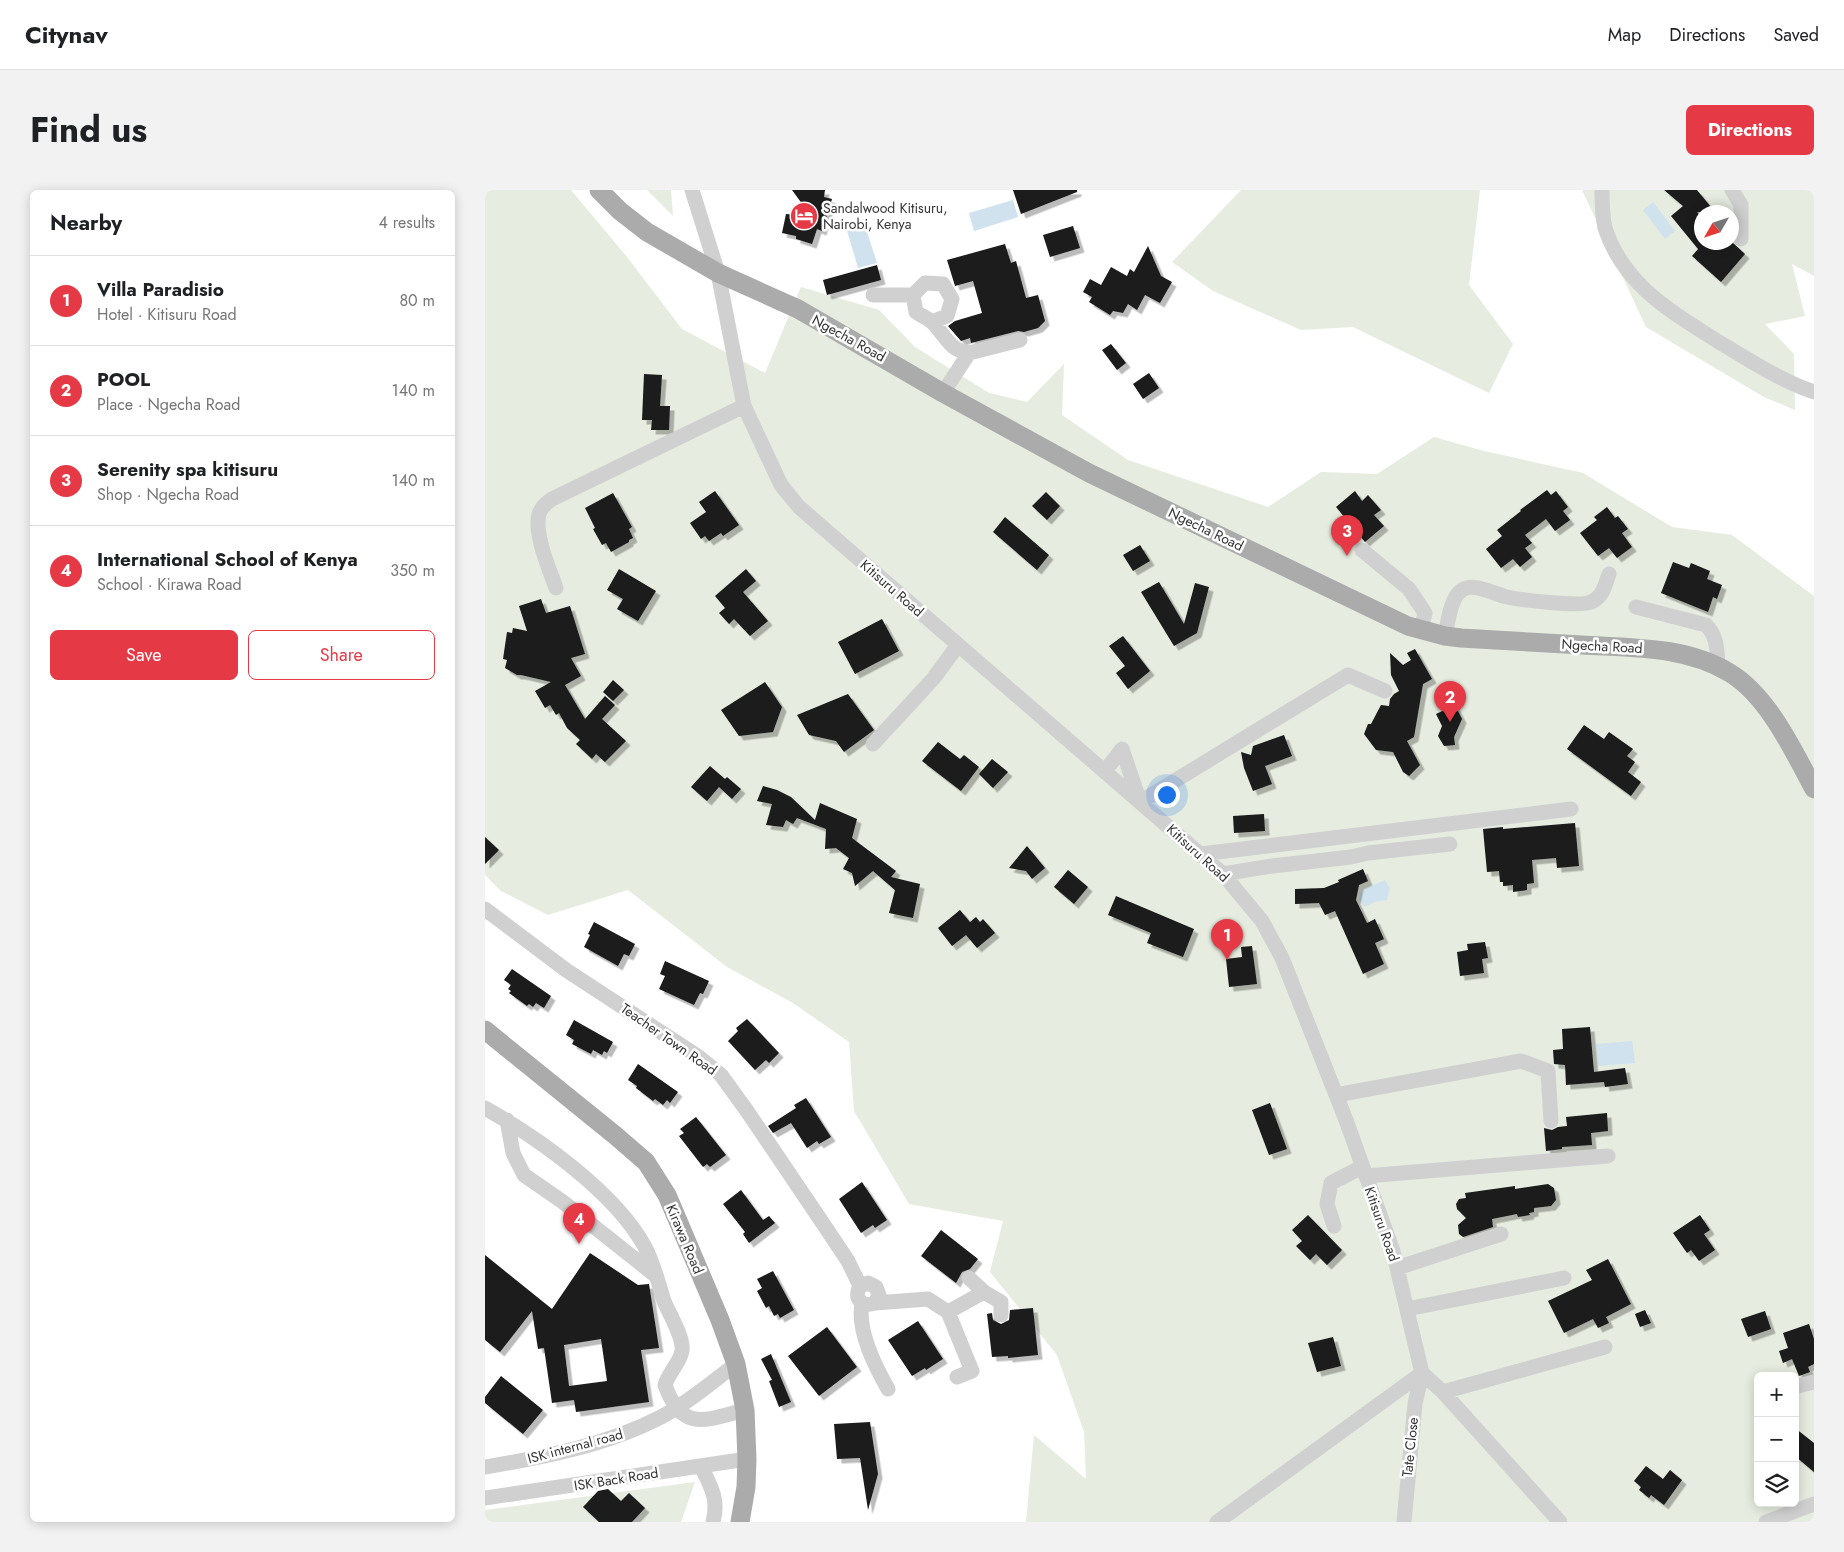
<!DOCTYPE html>
<meta charset="utf-8">
<style>
:root{--surface:#fff;--page:#f2f2f2;--text:#202124;--muted:#757577;--line:#e0e0e0;--accent:#e63946}
body{margin:0;font-family:Jost,sans-serif;background:var(--page);color:var(--text)}
.controls{position:absolute;right:15px;bottom:15px;display:grid;overflow:hidden;border-radius:8px;box-shadow:0 2px 12px #0003}
.controls button{width:45px;height:45px;display:grid;place-items:center;padding:0;border:0;border-bottom:1px solid var(--line);background:var(--surface);color:var(--text);font:25px sans-serif}
.compass{position:absolute;left:1209px;top:15px;width:45px;height:45px;border-radius:50%;background:var(--surface);box-shadow:0 2px 12px #0003;rotate:231deg}
.you{position:absolute;left:681px;top:604px;width:18px;height:18px;margin:-12px;border:4px solid #fff;border-radius:50%;background:#1a73e8;box-shadow:0 0 0 8px #1a73e833}
.badge{display:grid;place-items:center;width:32px;height:32px;border-radius:50%;background:var(--accent);color:#fff;font-size:16px;font-weight:700}
.pin{position:absolute;translate:-50% -41px;filter:drop-shadow(0 1px 2px #0008)}
.pin::after{content:'';position:absolute;top:26px;width:18px;height:15px;background:inherit;clip-path:polygon(0 0,100% 0,50% 100%)}
.list{margin:0;padding:0;list-style:none}
h2{display:flex;justify-content:space-between;align-items:center;height:65px;margin:0;padding:0 20px;font-size:21px}
h2 small{font-size:16px;font-weight:400;color:var(--muted)}
.list li{display:grid;grid-template-columns:32px 1fr auto;gap:15px;align-items:center;box-sizing:border-box;height:90px;padding:0 20px;border-top:1px solid var(--line)}
.list b{display:block;font-size:19px;white-space:nowrap}
.list p{margin:0;font-size:16px;white-space:nowrap;color:var(--muted)}
.list em{font-size:16px;font-style:normal;color:var(--muted)}
.actions{display:flex;gap:10px;padding:15px 20px}
.actions a{flex:1;padding:11px 0;border:1px solid var(--accent);border-radius:8px;text-align:center;font-size:18px;color:var(--accent)}
.actions .main{background:var(--accent);color:#fff}
.icon{flex:none;width:28px;height:28px;fill:none;stroke:currentColor;stroke-width:2;stroke-linecap:round;stroke-linejoin:round}
.map{position:relative;flex:none;width:1329px;height:1332px;overflow:hidden;border-radius:8px}
header{display:flex;align-items:center;gap:30px;box-sizing:border-box;height:70px;padding:0 25px;background:var(--surface);border-bottom:1px solid var(--line)}
header strong{font-size:24px}
nav{display:flex;gap:28px;margin-inline-start:auto;font-size:18px}
.intro{display:flex;align-items:center;justify-content:space-between;box-sizing:border-box;height:120px;padding:0 30px}
h1{margin:0;font-size:35px}
.button{padding:12px 22px;border-radius:8px;background:var(--accent);color:#fff;font-size:18px;font-weight:700}
main{display:flex;gap:30px;padding:0 30px}
aside{flex:1;background:var(--surface);border-radius:8px;box-shadow:0 2px 12px #0003}
.map>svg:first-child{display:block}
.green{fill:#e6ecdf;fill-rule:evenodd}
.water{fill:#cfe2ee}
.building{fill:#1a1a1a;fill-rule:evenodd;filter:url(#shadow)}
.lines{fill:none;stroke-linecap:round;stroke-linejoin:round}
.minor{stroke:#d0d0d0;stroke-width:15}
.major{stroke:#ababab;stroke-width:19}
.labels{text-anchor:middle;dominant-baseline:central;stroke-width:5;stroke-linejoin:round;paint-order:stroke}
.poi-label{font-size:14px;fill:#333;stroke:#fff;text-anchor:start}
.street-label{font-size:14px;fill:#333;stroke:#fff}
</style>
<header>
<strong>Citynav</strong>
<nav><a>Map</a><a>Directions</a><a>Saved</a></nav>
</header>
<div class="intro"><h1>Find us</h1><a class="button">Directions</a></div>
<main>
<aside>
<h2>Nearby<small>4 results</small></h2>
<ul class="list">
<li><span class="badge">1</span><div><b>Villa Paradisio</b><p>Hotel · Kitisuru Road</p></div><em>80 m</em></li>
<li><span class="badge">2</span><div><b>POOL</b><p>Place · Ngecha Road</p></div><em>140 m</em></li>
<li><span class="badge">3</span><div><b>Serenity spa kitisuru</b><p>Shop · Ngecha Road</p></div><em>140 m</em></li>
<li><span class="badge">4</span><div><b>International School of Kenya</b><p>School · Kirawa Road</p></div><em>350 m</em></li>
</ul>
<div class="actions"><a class="main">Save</a><a>Share</a></div>
</aside>
<div class="map">
<svg width="1329" height="1332" viewBox="0 0 1329 1332">
<defs>
<filter id="shadow"><feDropShadow dx="4.5" dy="4.5" stdDeviation="0" flood-color="#0004"/></filter>
</defs>
<rect width="100%" height="100%" fill="#fff"/>
<path class="green" d="M0 0H86L142 67 197 139 280 183 316 97 394 120 430 157 504 203 542 212 579 174 577 225 643 270 783 317 836 282 892 284 949 247 999 261 1098 283 1187 337 1247 345 1329 406V1332H541L549 1245 601 1289 599 1242 572 1165 505 1082 518 1031 424 1014 369 921 364 852 308 813 242 777 143 700 63 725 16 701 0 685ZM1273 1186H1310V1313H1273Z
M162 0H186L188 26Z
M756 0H995L984 95 1028 154 1004 203 868 137 816 140 728 101 687 72Z
M1097 0H1329V86L1307 74 1320 126 1280 134 1309 164 1310 220 1279 207 1161 137ZM1216 22H1246V52H1216Z
M210 1292 196 1332H0V1320Z"/>
<path class="water" d="M528 10 533 27 489 41 484 23Z
M1168 12 1190 41 1180 49 1158 20Z
M378 29 392 73 373 78 360 34Z
M900 690 905 698 902 710 890 712 879 717 874 709 877 700Z
M1147 851 1150 873 1113 876 1111 854Z"/>
<path class="building" d="M307 0H340L339 7 347 9 337 41 332 39 327 54 311 49V46L297 43 301 24 326 26Z
M528 0H592V2L536 24Z
M1179 0H1212L1230 22H1212L1216 27V52H1247L1260 64 1236 92 1207 66 1213 59 1186 26 1198 16Z
M588 36 595 58 565 67 558 45Z
M520 54 526 73 531 71 541 108 553 105 560 131 553 138 539 142 533 141 486 153 485 148 476 151 463 136 470 131 497 123 488 91 470 96 462 70Z
M663 56 676 86 687 92 675 113 660 105 652 120 643 114 638 123 628 121 625 125 604 112 607 107 598 102 605 89 616 95 626 77 642 86 645 79 649 82Z
M392 75 396 90 342 105 338 90Z
M626 154 641 173 632 180 617 160Z
M664 183 674 198 658 209 648 194Z
M159 184 177 185 175 216H185L184 240H166L167 230H157Z
M1062 300 1066 305 1071 301 1083 317 1078 321 1085 330 1070 341 1061 329 1040 345 1047 353 1040 358 1047 367 1035 377 1028 369 1016 378 1001 359 1017 346 1012 340 1036 321 1035 320Z
M230 301 254 335 238 346 236 343 224 351 220 346 216 349 205 333 221 322 214 312Z
M870 301 877 311 883 305 896 320 889 325 899 336 880 352 851 317Z
M561 302 575 316 562 330 547 316Z
M128 303 147 337 144 339 148 348 144 350V352L126 362 121 353 117 355 108 339 110 338 100 318Z
M1122 317 1130 328 1133 326 1143 339 1137 343 1147 357 1132 368 1124 358 1113 366 1095 343 1112 330 1109 327Z
M520 327 564 365 552 380 508 342Z
M655 355 665 371 648 381 638 365Z
M1188 372 1204 378 1206 373 1225 381 1222 389 1237 395 1232 409 1228 407 1223 422 1176 403Z
M134 379 171 401 153 431 132 419 138 409 122 400Z
M261 379 271 391 258 402 283 431 265 446 249 429 244 434 234 423 240 418 230 406Z
M674 392 699 434 710 393 724 397 712 443 689 456 656 402Z
M56 409 61 423 85 416 100 464 86 468 96 486 80 495 100 529 120 506 130 515 117 529 141 551 120 572 111 564 107 569 91 554 95 550 82 538 74 523 71 525 65 515 60 518 50 501 66 492 36 485H32L20 478 22 470 18 469 22 442 27 443 28 438 42 441 34 416Z
M397 429 414 461 370 484 353 452Z
M638 446 665 481 643 499 631 483 640 476 624 456Z
M930 459 947 489 938 494 929 547 922 551 935 575 924 586 918 582 908 562 891 560 879 544 883 534H886L896 515 904 516 905 509 909 504 914 501 906 485 905 463 918 475 926 470 922 463Z
M128 490 139 500 128 511 118 502Z
M280 492 297 517 288 542 254 546 236 520Z
M363 504 389 540 359 562 351 551 324 545 312 525Z
M970 515 977 529 969 547 970 555 959 556 953 546 957 536 951 524Z
M1099 535 1119 549 1124 542 1148 559 1142 566 1150 572 1143 582 1156 592 1146 606 1082 559Z
M799 545 807 566 780 576 787 594 768 601 759 578 756 562 766 565 768 556Z
M453 552 475 569 479 565 494 577 476 601 437 571Z
M507 569 523 582 508 598 494 584Z
M225 576 240 589 242 587 256 599 247 609 234 597 222 611 206 597Z
M278 596 292 600 306 607 330 630 335 613 372 629 367 648 411 681 406 687 435 694 428 728 404 723 410 700 388 681 370 696 367 683 358 679 364 668 351 658 340 659 341 639 312 628 308 634 301 630 298 637 281 635 287 614 272 611Z
M779 624 780 641 749 643 748 626Z
M1090 633 1094 676 1072 678 1071 668 1047 670 1049 693 1042 694V700L1028 702V695L1018 696V692H1015L1014 681 1002 682 998 639 1018 637V639Z
M0 647 14 660 0 674Z
M542 656 560 678 547 689 541 681 524 678Z
M878 679 883 691 874 695 871 710 882 733 890 729 899 749 890 753 899 774 878 784 850 721 840 725 834 713 810 714V699L839 698 854 692 853 690Z
M583 680 603 697 589 714 569 697Z
M631 706 709 739 698 767 662 753 666 743 623 725Z
M475 720 485 732 491 727 495 732 498 729 510 743 492 758 481 745 467 756 453 738Z
M109 732 150 754 144 766 139 764 133 776 99 757 105 745 103 744Z
M1000 752 1003 768 997 769 999 783 975 786 972 762 983 760 982 754Z
M767 756 772 794 744 797 741 769 757 767 756 757Z
M180 771 224 791 218 804 215 803 209 815 174 799 180 786 175 784Z
M27 779 66 806 59 818 51 813 48 817 44 814 42 816 24 803 26 801 23 799 26 795 19 790Z
M262 829 294 863 284 873 281 870 270 880 243 851 253 841 251 838Z
M89 830 128 852 122 863 119 861 117 865 108 860 106 864 87 854 89 850 81 845Z
M1105 837 1109 882 1140 878 1143 894 1120 897 1119 892 1081 895 1080 875 1069 874 1068 860 1078 859 1077 839Z
M153 874 193 902 185 913 182 910 178 915 170 909 168 911 151 898 152 896 143 890Z
M321 908 346 947 334 954 332 951 322 958 306 933 288 943 283 936 311 918 309 915Z
M785 913 802 959 784 965 767 920Z
M1122 923 1123 941 1106 943 1107 955 1077 957V959L1061 961 1059 938 1067 940 1073 937 1082 936 1081 927Z
M211 927 241 965 225 977 222 974 218 977 194 946 199 943 195 939Z
M377 992 402 1030 390 1038 388 1035 376 1043 354 1009Z
M1063 994 1069 998 1071 1010 1066 1016 1049 1018V1022L1044 1023 1045 1025 1033 1027 1032 1024 1007 1029 1008 1037 978 1047 974 1044 973 1035 981 1028 972 1019 971 1014 974 1009 981 1008 980 1003 1030 996V999Z
M256 1000 278 1030 284 1026 290 1033 264 1053 258 1044 260 1042 238 1014Z
M823 1025 857 1060 842 1075 831 1064 825 1070 811 1056 817 1051 807 1040Z
M1215 1025 1225 1040 1219 1044 1230 1060 1214 1071 1206 1060 1202 1063 1188 1043Z
M456 1040 493 1069 485 1079 477 1082 471 1093 436 1066Z
M105 1063 153 1095 164 1094 174 1158 156 1160 164 1212 91 1222 89 1210 67 1213 59 1158 53 1159 47 1121 15 1162 0 1150V1065L67 1119ZM116 1149 122 1191 84 1196 79 1155Z
M1123 1069 1146 1114 1121 1127 1124 1133 1113 1138 1108 1129 1079 1143 1063 1111 1107 1090 1101 1080Z
M288 1081 309 1120 295 1128 293 1124 289 1126 284 1116 281 1118 272 1101 277 1098 272 1089Z
M548 1118 553 1165 523 1168V1166L507 1167 502 1124 507 1123 508 1130 516 1134 524 1130 525 1120Z
M1160 1120 1166 1133 1155 1137 1150 1124Z
M1280 1121 1286 1139 1263 1147 1256 1129Z
M433 1131 458 1169 441 1180 440 1178 427 1186 403 1150Z
M1324 1134 1329 1149V1174L1323 1177 1325 1182 1314 1186 1307 1169 1298 1173 1294 1161 1303 1158 1298 1143Z
M342 1137 372 1177 334 1206 303 1166Z
M848 1147 856 1176 832 1182 823 1153Z
M286 1164 306 1212 294 1217 284 1191 287 1190 276 1169Z
M16 1186 58 1220 38 1244 0 1213V1207Z
M385 1232 393 1284 383 1320 375 1268 352 1269 349 1234Z
M1310 1238 1329 1253V1282L1310 1266Z
M1161 1276 1178 1289 1185 1280 1197 1290 1179 1315 1166 1305 1164 1308 1154 1300 1156 1297 1149 1291Z
M123 1299 136 1311 144 1303 160 1318 147 1332H114L98 1317 113 1301Z"/>
<g class="lines">
<path class="minor" d="M207 0 233 83 259 216 296 295 314 317 738 684 777 731 797 768 861 930 908 1061 937 1183 958 1202 1075 1332
M1117 0C1117 12 1117 26 1120 38 1139 96 1187 122 1234 152 1265 171 1295 190 1329 202
M1247 0 1256 15V49
M388 105H428
M447 132 462 126 467 109 458 94 440 93 428 105 431 122C436 126 443 128 448 133 460 145 465 161 484 163L535 150
M458 203 484 163
M877 360 924 399 940 423 936 440
M71 398C64 378 49 345 54 324 56 318 61 313 67 309L259 216
M1151 417 1221 435C1233 447 1232 461 1233 477
M960 446C963 433 965 408 977 400 989 392 1009 404 1022 407 1036 410 1095 417 1106 412 1118 407 1120 395 1124 384
M388 554 448 489 473 455
M620 581 637 559 655 612 863 485 900 501
M716 664 1086 619
M738 684 787 676 866 667 883 663 965 654
M0 719 81 780 214 867 236 885 262 921 341 1038 363 1071 375 1096
M851 905 1036 871 1063 881 1066 931
M0 918C53 948 130 1002 160 1057 169 1074 173 1092 179 1111 184 1124 199 1147 197 1161 195 1173 183 1183 180 1195 197 1243 221 1230 260 1220
M22 930 28 963 39 985 78 1012 170 1085
M881 986 1123 966
M849 1036 842 1014 846 993 877 977
M912 1078 1016 1044
M484 1088 499 1102
M390 1113 394 1105 391 1097 383 1093 375 1096C368 1108 377 1118 390 1113L443 1109 463 1122 487 1181 472 1187
M377 1114C372 1141 390 1176 403 1199
M922 1119 1079 1088
M463 1122 499 1102 516 1112V1125
M1313 1196 1329 1192
M958 1202 1120 1157
M216 1276C226 1297 234 1309 228 1332
M0 1277C60 1267 122 1255 176 1227 203 1213 227 1192 251 1174
M0 1308 262 1269
M732 1332 937 1183
M919 1332 930 1214 937 1183
M1281 1332 1329 1314"/>
<path class="major" d="M114 0 135 21 162 42 233 83 313 119 458 203 604 283 923 436 960 446 976 448C1016 450 1057 453 1097 455 1147 458 1201 456 1245 483 1283 506 1308 560 1329 599
M0 840 131 946 161 972 182 1005 235 1130 251 1174 260 1220 262 1269 261 1297 255 1332"/>
</g>
<defs>
<symbol id="hotel-disc" viewBox="-11 -11 22 22"><circle r="9.5" fill="#e63946" stroke="#fff"/><path d="M-6-4.5h1.5V1H6V5H4.5V3h-9V5H-6ZM-4 0a1.8 1.8 0 1 1 3.6 0ZM.5 0V-2.5h3Q6-2.5 6 0Z" fill="#fff"/></symbol>
</defs>
<g fill-rule="evenodd">
<use href="#hotel-disc" x="303" y="10" width="32" height="32"/>
</g>
<g class="labels">
<g class="poi-label">
<text x="338" y="18">Sandalwood Kitisuru,<tspan x="338" dy="16">Nairobi, Kenya</tspan></text>
</g>
<g class="street-label">
<text transform="translate(364 148) rotate(29)">Ngecha Road</text>
<text transform="translate(721 339) rotate(26)">Ngecha Road</text>
<text transform="translate(407 398) rotate(41)">Kitisuru Road</text>
<text transform="translate(1117 456) rotate(3)">Ngecha Road</text>
<text transform="translate(713 663) rotate(42)">Kitisuru Road</text>
<text transform="translate(184 849) rotate(35)">Teacher Town Road</text>
<text transform="translate(897 1034) rotate(71)">Kitisuru Road</text>
<text transform="translate(200 1049) rotate(67)">Kirawa Road</text>
<text transform="translate(90 1256) rotate(-15)">ISK internal road</text>
<text transform="translate(925 1257) rotate(-84)">Tate Close</text>
<text transform="translate(131 1289) rotate(-9)">ISK Back Road</text>
</g>
</g>
</svg>
<div class="controls">
<button>+</button>
<button>−</button>
<button><svg class="icon" aria-label="layers" viewBox="0 0 24 24"><path d="M12 4l9 5-9 5-9-5zM3 14l9 5 9-5"/></svg></button>
</div>
<svg class="compass" viewBox="-18 -18 36 36"><path d="M0-13l5 13h-10z" fill="#e53935"/><path d="M0 13l5-13h-10z" fill="#757577"/></svg>
<div class="you"></div>
<div class="pin badge" style="left:742px;top:770px">1</div>
<div class="pin badge" style="left:965px;top:532px">2</div>
<div class="pin badge" style="left:862px;top:366px">3</div>
<div class="pin badge" style="left:94px;top:1054px">4</div>
</div>
</main>
